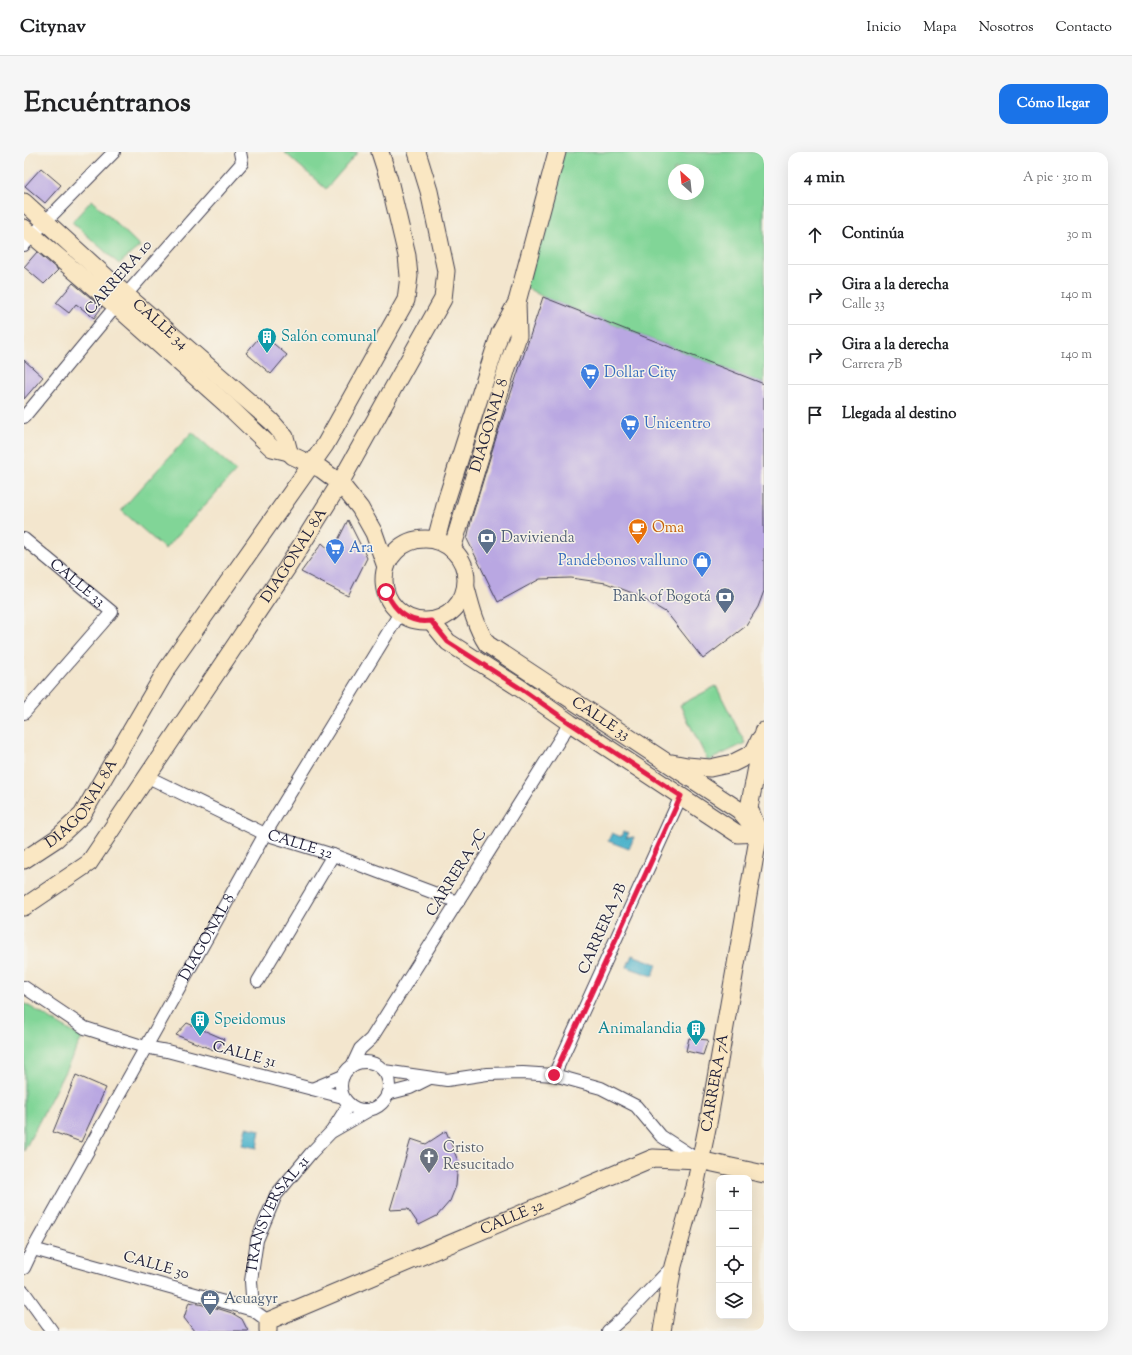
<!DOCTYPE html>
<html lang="es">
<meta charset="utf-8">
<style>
:root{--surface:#fff;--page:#f6f6f6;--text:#202124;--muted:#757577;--line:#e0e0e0;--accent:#1a73e8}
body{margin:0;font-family:"Sorts Mill Goudy",serif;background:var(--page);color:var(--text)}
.controls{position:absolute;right:12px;bottom:12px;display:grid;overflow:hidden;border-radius:8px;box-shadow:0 4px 16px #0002}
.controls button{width:36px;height:36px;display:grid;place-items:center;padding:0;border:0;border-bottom:1px solid var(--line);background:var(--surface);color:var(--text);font:20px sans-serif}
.compass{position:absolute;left:644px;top:12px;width:36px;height:36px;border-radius:50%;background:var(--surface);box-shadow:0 4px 16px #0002;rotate:333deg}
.stop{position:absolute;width:12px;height:12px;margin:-9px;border:3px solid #e11d48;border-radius:50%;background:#fff}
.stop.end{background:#e11d48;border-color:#fff;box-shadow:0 1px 4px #0008}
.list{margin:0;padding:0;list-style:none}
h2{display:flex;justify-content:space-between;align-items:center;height:52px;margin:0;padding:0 16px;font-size:17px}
h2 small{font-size:13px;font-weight:400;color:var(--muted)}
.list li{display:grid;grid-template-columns:26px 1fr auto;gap:12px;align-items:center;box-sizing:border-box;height:60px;padding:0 16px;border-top:1px solid var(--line)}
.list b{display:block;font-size:15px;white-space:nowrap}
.list p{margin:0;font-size:13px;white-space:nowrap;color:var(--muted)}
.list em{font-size:13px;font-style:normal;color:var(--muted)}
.icon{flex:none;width:22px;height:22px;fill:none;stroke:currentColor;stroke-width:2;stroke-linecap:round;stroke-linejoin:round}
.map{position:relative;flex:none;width:740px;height:1179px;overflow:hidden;border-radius:12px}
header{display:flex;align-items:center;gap:24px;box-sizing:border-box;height:56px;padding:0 20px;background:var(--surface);border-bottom:1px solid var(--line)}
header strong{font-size:19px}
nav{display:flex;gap:22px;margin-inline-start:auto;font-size:14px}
.intro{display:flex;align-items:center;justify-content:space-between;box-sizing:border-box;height:96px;padding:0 24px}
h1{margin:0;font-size:28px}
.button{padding:10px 18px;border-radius:12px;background:var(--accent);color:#fff;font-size:14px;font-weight:700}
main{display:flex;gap:24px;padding:0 24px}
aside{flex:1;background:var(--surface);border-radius:12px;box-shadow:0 4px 16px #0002}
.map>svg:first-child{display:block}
.green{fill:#81d597;stroke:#527c69;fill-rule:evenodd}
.water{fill:#4cb2cb;stroke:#376a83}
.building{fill:#b9a7e2}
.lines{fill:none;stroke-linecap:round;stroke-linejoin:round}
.street-casing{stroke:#413f51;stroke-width:14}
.secondary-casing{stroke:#413f51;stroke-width:19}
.street{stroke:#fff;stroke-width:12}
.secondary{stroke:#fae7c3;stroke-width:17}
.route{stroke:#e11d48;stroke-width:5}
.labels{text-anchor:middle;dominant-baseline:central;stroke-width:3;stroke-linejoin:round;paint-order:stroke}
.street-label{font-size:15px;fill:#22223b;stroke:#f7f3e8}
.culture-label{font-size:15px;fill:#0d838f;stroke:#f7f3e8;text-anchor:start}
.shop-label{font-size:15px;fill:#366cbe;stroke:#f7f3e8;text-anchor:start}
.food-label{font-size:15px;fill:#c56008;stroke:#f7f3e8;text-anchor:start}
.service-label{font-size:15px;fill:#4e5e75;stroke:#f7f3e8;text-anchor:start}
.worship-label{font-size:15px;fill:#5b616d;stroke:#f7f3e8;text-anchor:start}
</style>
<header>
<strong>Citynav</strong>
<nav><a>Inicio</a><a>Mapa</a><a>Nosotros</a><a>Contacto</a></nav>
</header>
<div class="intro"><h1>Encuéntranos</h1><a class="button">Cómo llegar</a></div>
<main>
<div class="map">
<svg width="740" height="1179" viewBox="0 0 740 1179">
<rect width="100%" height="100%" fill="#f7f3e8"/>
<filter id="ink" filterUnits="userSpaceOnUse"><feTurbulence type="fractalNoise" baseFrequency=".025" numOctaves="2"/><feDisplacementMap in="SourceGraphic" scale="8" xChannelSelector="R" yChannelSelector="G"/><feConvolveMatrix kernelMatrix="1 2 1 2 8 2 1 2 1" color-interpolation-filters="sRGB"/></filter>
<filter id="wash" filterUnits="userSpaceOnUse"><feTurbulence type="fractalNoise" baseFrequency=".012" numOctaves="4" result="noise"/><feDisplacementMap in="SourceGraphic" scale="16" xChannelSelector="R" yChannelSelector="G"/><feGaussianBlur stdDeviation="0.9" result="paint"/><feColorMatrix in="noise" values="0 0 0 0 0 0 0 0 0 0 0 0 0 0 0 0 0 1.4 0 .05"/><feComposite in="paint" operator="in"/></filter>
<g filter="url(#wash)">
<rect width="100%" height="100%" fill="#f3e6ce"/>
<path class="green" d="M260 0H334L302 37Z
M530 0H740V232L519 145 493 130ZM650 18H674V42H650Z
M68 48 116 94 95 112 48 70Z
M168 280 212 319 141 397 97 358Z
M692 534 721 591 684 609 656 553Z
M0 851 58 886 0 999Z"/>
<path class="water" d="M599 680 605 681 602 686 610 685 605 697 584 689 588 681 597 685Z
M608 803 633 812 629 824 603 815Z
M222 975 236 978 233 996 218 993Z"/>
<g id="blocks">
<path class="building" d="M17 16 37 33 21 51 1 34Z
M13 100 34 118 20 132 0 115Z
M49 131 78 155 70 166 52 152 45 161 32 151Z
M519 145 740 232V439L734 455 722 474 679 507 643 461 611 442 582 431 547 426 516 427 474 450 443 387 448 365 471 289Z
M238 182 263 203 247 222 222 201Z
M0 208 19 225 0 247Z
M324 368 343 406 324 444 277 420 298 391 308 400Z
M163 871 200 887 192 899 152 883Z
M665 886 684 888 679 903 662 899Z
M52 923 82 936 57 990 29 980Z
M422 979 434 1009 432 1034 426 1049 413 1064 395 1073 384 1057 366 1058 387 987 402 992Z
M165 1150 189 1155 208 1161 218 1167 224 1179H170L160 1166Z"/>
</g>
</g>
<g filter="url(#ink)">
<use href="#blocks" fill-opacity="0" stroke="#413f51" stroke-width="1"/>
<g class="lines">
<defs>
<g id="street">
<path d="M0 93 22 69 90 0"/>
<path d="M0 265 92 154 218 11 216 0"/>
<path id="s1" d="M0 387 88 460 0 561"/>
<path id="s2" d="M122 624 241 682 309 703 434 750"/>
<path d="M234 829 309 703"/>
<path d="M0 835 61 876 121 895 143 899 319 945"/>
<circle cx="341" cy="934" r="24"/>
<path d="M329 912 336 897 347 887 546 571"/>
<path d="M360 919 423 928 463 922 499 921 530 923 577 936 612 954 637 984 674 1008"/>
<path d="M530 923 657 644"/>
<path d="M288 937 319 924"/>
<path d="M363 942 386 936 406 926"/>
<path d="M309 979 347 957"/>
<path d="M9 1097 229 1158 244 1169"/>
<path id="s3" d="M0 1116 9 1097 241 682 376 461"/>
<path d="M0 1140 28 1179"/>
<path id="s4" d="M229 1158 227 1129 233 1088 252 1043 287 1001 308 979 325 952"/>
<path d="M584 1179 600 1165 649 1114"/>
</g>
<g id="secondary">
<path id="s5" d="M0 50 102 143 247 269 261 285 265 300 269 304 297 317 316 331 336 356 350 381 362 415"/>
<path d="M0 76 92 154 202 252 248 296 265 300"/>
<circle cx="401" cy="428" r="41"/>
<path d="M412 388 423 346 476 181 493 150 533 0"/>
<path id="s6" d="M428 397 483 216 494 184 493 150"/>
<path id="s7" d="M442 436C447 455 452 475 463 492L715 658 728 673"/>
<path d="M407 469 424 490 499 538 546 571 714 682 735 681"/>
<path d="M648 611 663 614 686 616 709 611 729 601 736 587"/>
<path id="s8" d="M0 708 32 687 58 663 143 517 301 293 382 148 385 124 383 104 365 28 356 0"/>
<path id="s9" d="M0 755 65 711 263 416 316 331 419 147 422 119 405 39 393 0"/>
<path id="s10" d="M244 1179V1169L629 1006 675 1008 740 1022"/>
<path id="s11" d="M638 1179 649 1114 671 1035 685 966 735 681 725 656 740 579"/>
</g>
</defs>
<use href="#street" class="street-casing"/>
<use href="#secondary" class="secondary-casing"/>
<use href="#street" class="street"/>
<use href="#secondary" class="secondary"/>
</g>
</g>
<g class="lines" filter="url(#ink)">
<path class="route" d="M362 440C371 459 385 472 407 469L424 490 499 538 546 571 657 644 530 923"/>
</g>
<defs>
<symbol id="building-pin" viewBox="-11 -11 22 30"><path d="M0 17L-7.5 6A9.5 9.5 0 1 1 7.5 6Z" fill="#0f9aa8" stroke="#f7f3e8"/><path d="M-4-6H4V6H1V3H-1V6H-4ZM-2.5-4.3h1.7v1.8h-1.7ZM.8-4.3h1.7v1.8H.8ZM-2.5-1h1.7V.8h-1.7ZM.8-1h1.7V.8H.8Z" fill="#fff"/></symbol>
<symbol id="supermarket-pin" viewBox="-11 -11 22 30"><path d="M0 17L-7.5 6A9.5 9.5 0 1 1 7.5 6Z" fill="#3f7fe0" stroke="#f7f3e8"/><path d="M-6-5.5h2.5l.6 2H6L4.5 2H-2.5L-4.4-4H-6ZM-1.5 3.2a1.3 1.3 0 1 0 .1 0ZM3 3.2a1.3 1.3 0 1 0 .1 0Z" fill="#fff"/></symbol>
<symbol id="cafe-pin" viewBox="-11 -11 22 30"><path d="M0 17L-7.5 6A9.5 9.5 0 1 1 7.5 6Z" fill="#e8710a" stroke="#f7f3e8"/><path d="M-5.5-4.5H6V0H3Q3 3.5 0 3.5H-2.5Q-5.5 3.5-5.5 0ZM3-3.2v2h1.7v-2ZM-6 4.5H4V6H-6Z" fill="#fff"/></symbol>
<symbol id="bank-pin" viewBox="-11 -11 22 30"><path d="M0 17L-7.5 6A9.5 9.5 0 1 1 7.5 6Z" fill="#5c6f8a" stroke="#f7f3e8"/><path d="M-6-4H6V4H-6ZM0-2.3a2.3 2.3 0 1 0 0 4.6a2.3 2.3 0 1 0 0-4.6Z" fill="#fff"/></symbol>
<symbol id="shop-pin" viewBox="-11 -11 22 30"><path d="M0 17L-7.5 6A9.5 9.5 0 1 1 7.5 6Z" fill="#3f7fe0" stroke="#f7f3e8"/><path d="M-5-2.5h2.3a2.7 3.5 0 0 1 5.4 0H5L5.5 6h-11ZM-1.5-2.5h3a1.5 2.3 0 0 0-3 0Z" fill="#fff"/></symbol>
<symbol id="church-pin" viewBox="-11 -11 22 30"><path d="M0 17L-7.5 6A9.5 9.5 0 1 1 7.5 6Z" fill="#6b7280" stroke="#f7f3e8"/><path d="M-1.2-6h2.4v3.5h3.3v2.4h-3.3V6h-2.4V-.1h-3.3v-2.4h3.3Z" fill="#fff"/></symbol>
<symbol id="office-pin" viewBox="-11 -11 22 30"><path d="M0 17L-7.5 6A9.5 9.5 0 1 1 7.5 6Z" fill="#5c6f8a" stroke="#f7f3e8"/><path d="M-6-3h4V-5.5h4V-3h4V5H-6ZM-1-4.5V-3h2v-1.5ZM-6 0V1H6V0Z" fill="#fff"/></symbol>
</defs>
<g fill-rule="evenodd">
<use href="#building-pin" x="232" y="174" width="22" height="30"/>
<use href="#supermarket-pin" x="555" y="210" width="22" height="30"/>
<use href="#supermarket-pin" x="595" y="261" width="22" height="30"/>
<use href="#cafe-pin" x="603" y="365" width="22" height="30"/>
<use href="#bank-pin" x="452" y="375" width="22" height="30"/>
<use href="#supermarket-pin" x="300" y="385" width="22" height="30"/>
<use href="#shop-pin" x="667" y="398" width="22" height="30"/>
<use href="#bank-pin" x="690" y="434" width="22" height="30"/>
<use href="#building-pin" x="165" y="857" width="22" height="30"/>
<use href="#building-pin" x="661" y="866" width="22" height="30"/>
<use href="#church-pin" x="394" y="994" width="22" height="30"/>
<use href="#office-pin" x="175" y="1136" width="22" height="30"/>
</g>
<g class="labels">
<g class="street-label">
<text transform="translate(95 126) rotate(-49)">CARRERA 10</text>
<text stroke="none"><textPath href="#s5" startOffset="183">CALLE 34</textPath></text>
<text stroke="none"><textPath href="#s6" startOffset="129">DIAGONAL 8</textPath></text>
<text stroke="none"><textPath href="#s9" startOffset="448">DIAGONAL 8A</textPath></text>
<text stroke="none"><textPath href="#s1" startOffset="69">CALLE 33</textPath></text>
<text stroke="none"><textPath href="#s7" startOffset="196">CALLE 33</textPath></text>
<text stroke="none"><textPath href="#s8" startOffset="82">DIAGONAL 8A</textPath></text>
<text stroke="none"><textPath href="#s2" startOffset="169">CALLE 32</textPath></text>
<text transform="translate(433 721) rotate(-58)">CARRERA 7C</text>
<text transform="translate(579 777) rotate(-66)">CARRERA 7B</text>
<text stroke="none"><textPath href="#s3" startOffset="378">DIAGONAL 8</textPath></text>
<text transform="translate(220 903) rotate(15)">CALLE 31</text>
<text stroke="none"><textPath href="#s11" startOffset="254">CARRERA 7A</textPath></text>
<text stroke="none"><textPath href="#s4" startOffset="102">TRANSVERSAL 31</textPath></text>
<text stroke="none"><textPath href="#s10" startOffset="275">CALLE 32</textPath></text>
<text transform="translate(132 1114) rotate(16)">CALLE 30</text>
</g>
<g class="culture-label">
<text x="257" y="185">Salón comunal</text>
<text x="190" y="868">Speidomus</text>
<text x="658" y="877" text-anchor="end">Animalandia</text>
</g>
<g class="shop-label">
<text x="580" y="221">Dollar City</text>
<text x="620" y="272">Unicentro</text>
<text x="325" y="396">Ara</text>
<text x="664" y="409" text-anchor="end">Pandebonos valluno</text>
</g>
<g class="food-label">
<text x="628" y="376">Oma</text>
</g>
<g class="service-label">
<text x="477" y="386">Davivienda</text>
<text x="687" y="445" text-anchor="end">Bank of Bogotá</text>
<text x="200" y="1147">Acuagyr</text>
</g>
<g class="worship-label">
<text x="419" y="996">Cristo<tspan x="419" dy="17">Resucitado</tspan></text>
</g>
</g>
</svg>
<div class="controls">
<button>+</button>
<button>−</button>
<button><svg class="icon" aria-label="locate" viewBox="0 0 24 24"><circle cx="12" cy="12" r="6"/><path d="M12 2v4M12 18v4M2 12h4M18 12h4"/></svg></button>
<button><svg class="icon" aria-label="layers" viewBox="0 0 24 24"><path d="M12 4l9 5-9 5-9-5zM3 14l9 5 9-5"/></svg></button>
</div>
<svg class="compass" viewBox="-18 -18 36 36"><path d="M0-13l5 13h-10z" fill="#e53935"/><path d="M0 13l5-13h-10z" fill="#757577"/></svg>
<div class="stop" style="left:362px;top:440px"></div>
<div class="stop end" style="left:530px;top:923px"></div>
</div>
<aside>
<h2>4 min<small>A pie · 310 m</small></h2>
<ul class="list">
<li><svg class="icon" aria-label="ahead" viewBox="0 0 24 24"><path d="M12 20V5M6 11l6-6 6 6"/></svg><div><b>Continúa</b></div><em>30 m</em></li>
<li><svg class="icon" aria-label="right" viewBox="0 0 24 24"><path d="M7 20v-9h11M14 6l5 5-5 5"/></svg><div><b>Gira a la derecha</b><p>Calle 33</p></div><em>140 m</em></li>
<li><svg class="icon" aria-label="right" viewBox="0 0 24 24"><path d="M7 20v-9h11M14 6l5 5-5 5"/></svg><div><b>Gira a la derecha</b><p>Carrera 7B</p></div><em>140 m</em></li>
<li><svg class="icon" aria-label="arrive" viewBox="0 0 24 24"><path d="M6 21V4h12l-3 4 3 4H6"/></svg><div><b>Llegada al destino</b></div></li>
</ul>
</aside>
</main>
